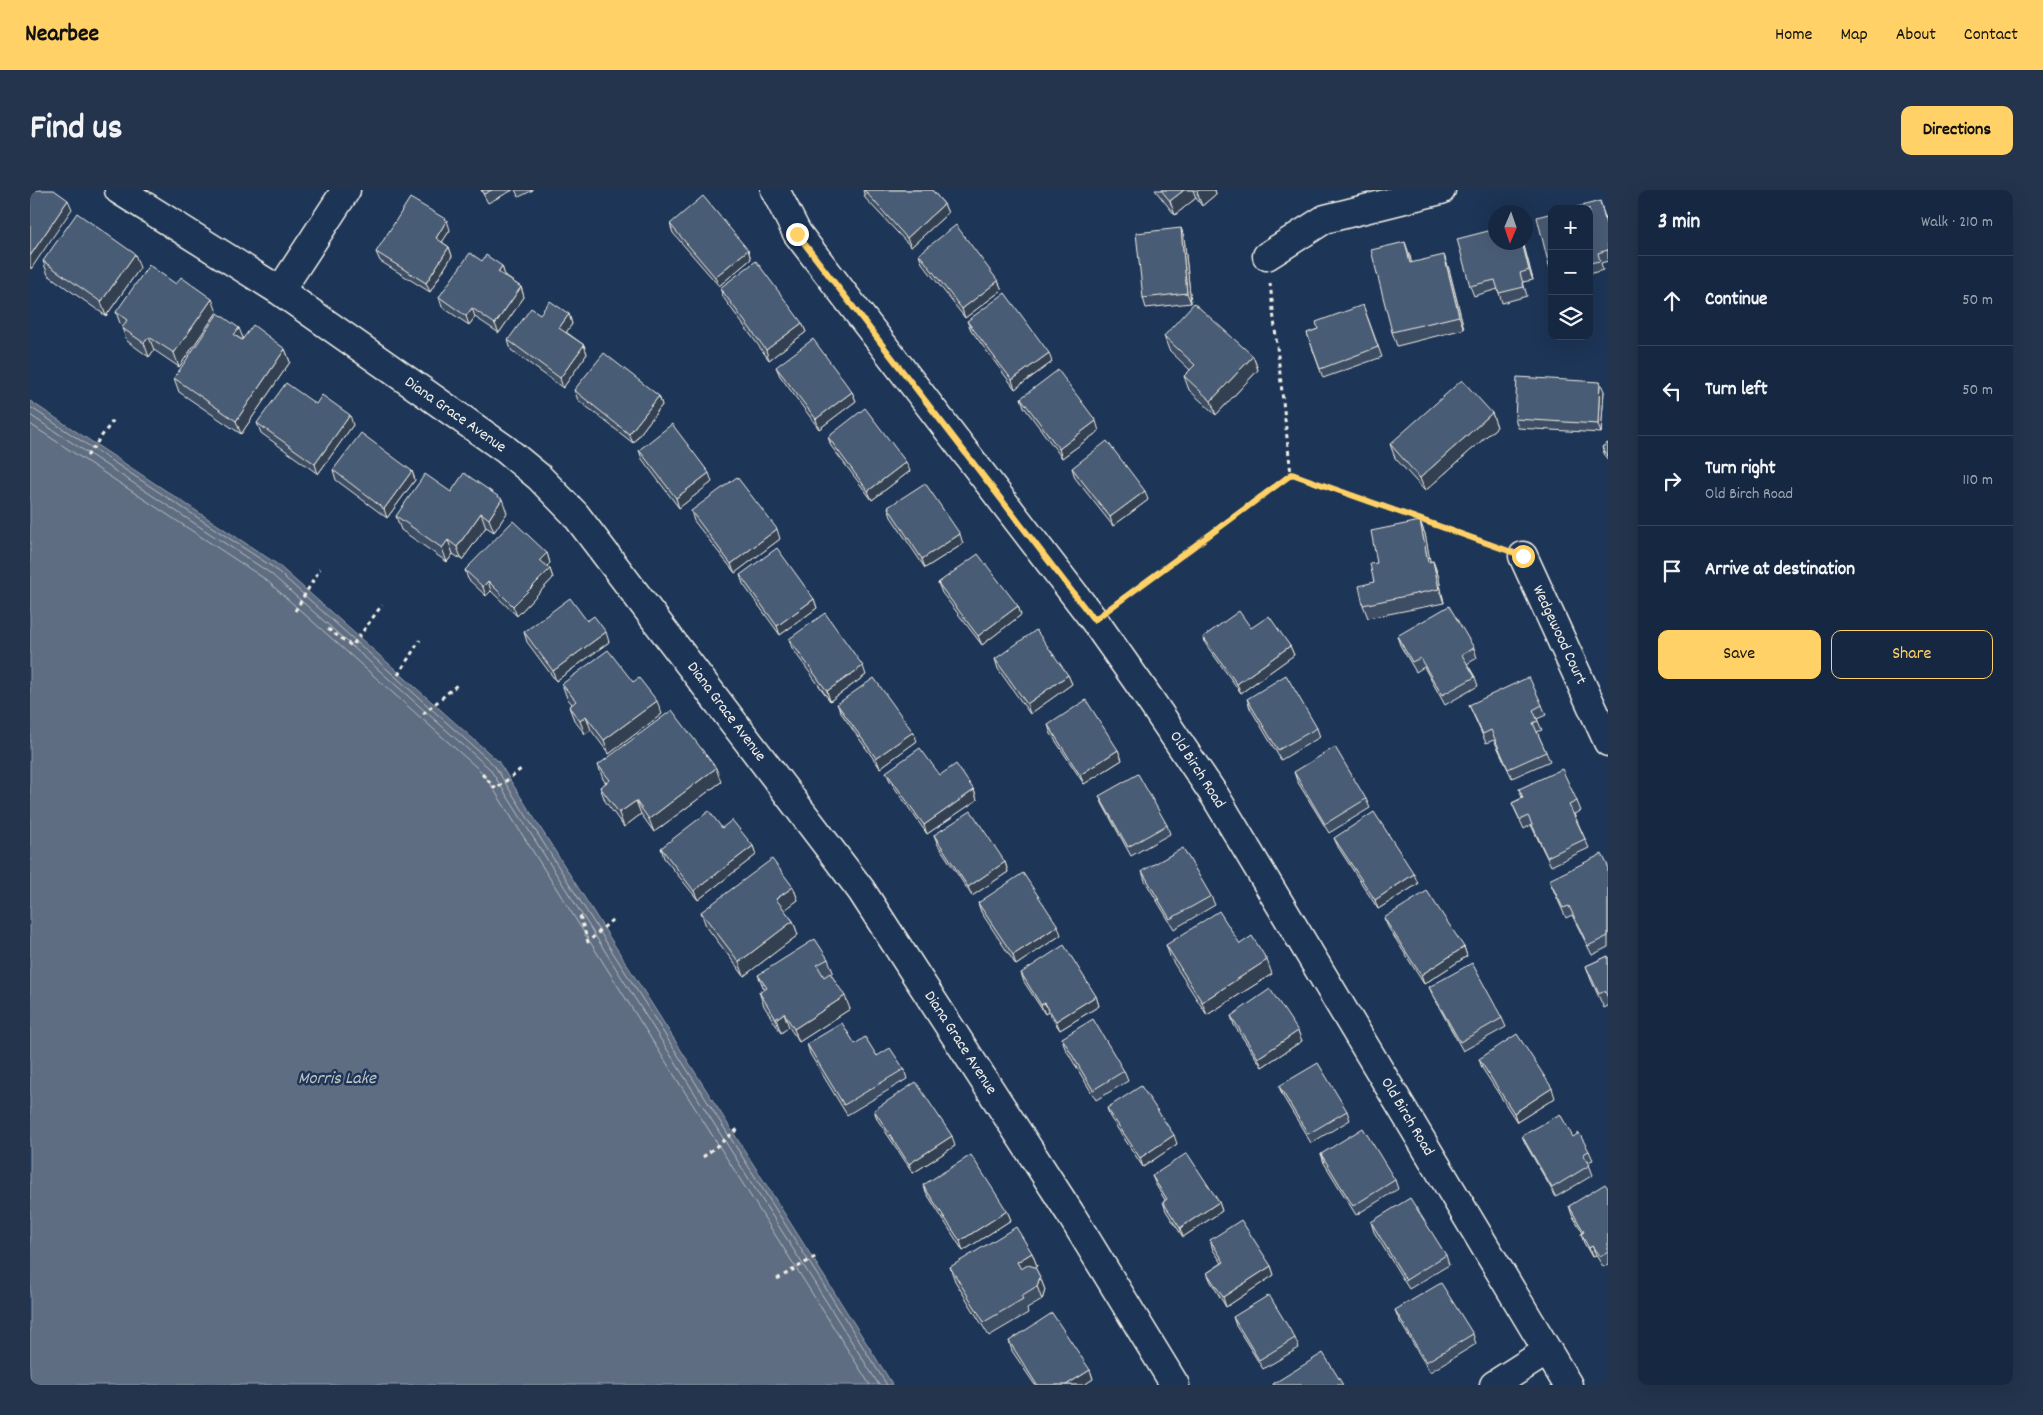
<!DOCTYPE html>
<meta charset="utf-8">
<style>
:root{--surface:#162841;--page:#23344c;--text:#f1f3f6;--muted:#9ea6b1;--line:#35445a;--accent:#ffd166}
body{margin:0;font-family:Dekko,sans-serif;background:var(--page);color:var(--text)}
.controls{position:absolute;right:15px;top:15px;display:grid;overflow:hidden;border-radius:10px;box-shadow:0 5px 20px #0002}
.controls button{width:45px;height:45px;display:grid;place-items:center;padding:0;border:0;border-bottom:1px solid var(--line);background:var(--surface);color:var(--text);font:25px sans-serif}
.compass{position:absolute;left:1458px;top:15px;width:45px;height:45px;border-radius:50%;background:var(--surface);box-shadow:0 5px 20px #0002;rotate:182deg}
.stop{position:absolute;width:15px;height:15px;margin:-11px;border:4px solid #ffd166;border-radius:50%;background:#fff}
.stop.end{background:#ffd166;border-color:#fff;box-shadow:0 1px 5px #0008}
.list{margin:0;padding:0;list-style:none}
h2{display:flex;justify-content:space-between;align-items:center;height:65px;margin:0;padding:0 20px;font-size:21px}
h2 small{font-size:16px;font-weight:400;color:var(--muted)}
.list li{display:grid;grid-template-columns:32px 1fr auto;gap:15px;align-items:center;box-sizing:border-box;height:90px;padding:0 20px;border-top:1px solid var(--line)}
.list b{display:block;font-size:19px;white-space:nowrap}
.list p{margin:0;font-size:16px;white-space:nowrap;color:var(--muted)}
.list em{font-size:16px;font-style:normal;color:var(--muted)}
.actions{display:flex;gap:10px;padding:15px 20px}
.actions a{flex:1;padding:11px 0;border:1px solid var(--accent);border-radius:10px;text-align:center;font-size:18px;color:var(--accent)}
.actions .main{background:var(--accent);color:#111}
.icon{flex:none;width:28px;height:28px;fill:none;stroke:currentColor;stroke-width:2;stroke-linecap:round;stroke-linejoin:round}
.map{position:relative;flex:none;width:1578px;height:1195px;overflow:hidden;border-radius:10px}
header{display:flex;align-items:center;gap:30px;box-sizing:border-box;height:70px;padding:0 25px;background:var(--accent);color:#111}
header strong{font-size:24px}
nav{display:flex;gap:28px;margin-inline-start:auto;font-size:18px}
.intro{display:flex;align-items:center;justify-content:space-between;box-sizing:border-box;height:120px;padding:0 30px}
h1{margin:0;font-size:35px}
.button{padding:12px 22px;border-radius:10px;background:var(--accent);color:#111;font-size:18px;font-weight:700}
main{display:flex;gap:30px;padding:0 30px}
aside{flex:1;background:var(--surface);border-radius:10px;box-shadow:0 5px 20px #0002}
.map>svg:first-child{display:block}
.water{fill:#5e6d82;stroke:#9aa2ab}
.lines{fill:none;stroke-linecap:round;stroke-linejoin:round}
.shore{stroke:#b8bcbf;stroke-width:1}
.minor-casing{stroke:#f4f1e8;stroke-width:31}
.path{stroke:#f4f1e8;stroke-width:3;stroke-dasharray:4 4;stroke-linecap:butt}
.minor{stroke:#1d3557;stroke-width:28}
.wall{fill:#3e4e64;stroke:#f4f1e8}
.shaded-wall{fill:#324051;stroke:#f4f1e8}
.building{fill:#485b74;stroke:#f4f1e8}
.route{stroke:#ffd166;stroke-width:6}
.labels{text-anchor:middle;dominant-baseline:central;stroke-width:5;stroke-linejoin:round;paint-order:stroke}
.street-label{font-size:16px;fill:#f4f1e8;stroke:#1d3557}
.water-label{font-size:18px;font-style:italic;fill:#c0c3c4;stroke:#1d3557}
</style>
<header>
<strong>Nearbee</strong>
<nav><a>Home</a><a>Map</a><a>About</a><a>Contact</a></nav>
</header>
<div class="intro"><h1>Find us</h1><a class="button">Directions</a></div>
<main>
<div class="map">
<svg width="1578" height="1195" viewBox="0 0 1578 1195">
<rect width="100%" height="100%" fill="#1d3557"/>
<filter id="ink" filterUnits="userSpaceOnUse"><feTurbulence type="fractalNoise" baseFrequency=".02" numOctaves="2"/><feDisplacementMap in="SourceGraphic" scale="10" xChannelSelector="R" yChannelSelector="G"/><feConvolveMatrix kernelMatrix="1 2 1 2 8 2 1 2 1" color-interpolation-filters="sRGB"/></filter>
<g filter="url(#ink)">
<path class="water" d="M0 211 247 374 468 571 863 1195H0Z"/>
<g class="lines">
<path class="shore" d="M0 217 244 378 464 575 857 1195
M0 225 240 383 460 579 849 1195
M0 234 235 389 454 584 840 1195"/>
<defs>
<path id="minor" d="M89 0 250 101 475 259 509 287 545 324 831 700 1040 1023 1145 1195
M745 0 767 43 1064 430 1112 498 1185 606 1538 1195
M1237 66 1295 29 1411 0
M250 101 316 0
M1493 366 1578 552
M1464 1195 1517 1161"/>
</defs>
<use href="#minor" class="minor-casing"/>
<path class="path" d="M1240 93 1261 284
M57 266 85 228
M1261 284 1466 356
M1087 413 1261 284
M265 421 290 379
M298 439 322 456 352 415
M368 485 390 450
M393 524 427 495
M452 584 466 599 492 578
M550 726 558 752 583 729
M673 967 708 939
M747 1089 787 1066"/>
<use href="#minor" class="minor"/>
</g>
<path class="wall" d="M451 0H483L458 13Z
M485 0H503L489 7Z
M833 0H902L914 14 918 23 881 57 835 8Z
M1125 0H1185L1186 4 1172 16 1166 8 1145 25Z
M1559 19 1573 21 1578 38V71L1571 73 1573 80 1559 84Z
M1522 23V83L1519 76Z
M640 34 718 60 721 69 689 96 643 43Z
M1151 38 1154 47 1161 113 1116 118 1113 108Z
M420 40 412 52 419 57 422 66 400 102 350 71 346 62Z
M1466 52H1493L1503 90 1493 92 1497 106 1472 113 1468 99 1444 106 1440 96Z
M889 64 968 91 972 100 935 128 892 73Z
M1380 66 1381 73 1419 79 1434 139 1367 156 1362 142Z
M13 71 110 78 76 126 18 85Z
M452 71 472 76 475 86 491 97 494 107 469 143 445 127 439 135 412 117 409 107Z
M690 98 772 133 776 142 739 170 693 107Z
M1333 115 1352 167 1293 188 1277 143 1288 139Z
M86 122H187L149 177 124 160 119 167 97 151 92 138 93 137 91 136Z
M510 124H539L542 134 536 142 554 155 557 164 533 198 481 160 478 150Z
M937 131 1022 172 985 199 941 140Z
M1134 146 1223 166 1228 180 1186 225 1159 200 1154 186 1160 180 1139 160Z
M213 149 255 159 260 172 211 244 149 202 144 188Z
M746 177 822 202 826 211 789 239 750 186Z
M544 200 629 206 632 215 603 253 548 210Z
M1574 201 1571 243 1488 238 1485 229Z
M991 208 1069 241 1032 268 994 217Z
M286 214 323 235 288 284 231 243 227 233Z
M1462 223 1467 237 1395 301 1365 268 1360 254Z
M798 247 880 281 842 310 801 256Z
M1578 253V270L1575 266 1572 257Z
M609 260 682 292 649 318 612 269Z
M1042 278 1118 310 1083 336 1045 288Z
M303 280 382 281 385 290 357 328 306 290Z
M421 302 477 323 464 342 456 337 432 370 423 364 417 372 371 340 366 326Z
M858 317 933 354 895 378 861 327Z
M661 321 750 349 705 383 664 331Z
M1390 331 1395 344 1400 372 1403 371 1408 385 1414 413 1338 428 1333 415 1344 392 1347 373Z
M517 363 520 373 517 376 520 379 523 388 487 426 461 401 456 406 438 389 435 380Z
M710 385 784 409 787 418 750 445 713 394Z
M908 393 988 416 991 425 952 455 912 403Z
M557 431 579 452 526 491 497 452 494 442Z
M1221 438 1260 456 1264 465 1211 503 1177 456 1173 447Z
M1367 446 1444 458 1447 468 1437 474 1445 487 1448 496 1415 515 1394 477 1386 482 1370 455Z
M759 449 836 485 800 511 762 458Z
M965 469 1038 485 1042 494 1000 524 968 479Z
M603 492 632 524 579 564 561 540 555 544 544 530 539 517 542 514 537 508 532 494Z
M1217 509 1287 538 1290 547 1251 570 1220 518Z
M807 514 887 551 850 578 811 523Z
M1439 515H1512L1516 525 1507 529 1512 540 1507 542 1520 571 1482 588 1464 550 1456 553Z
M1018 535 1088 560 1092 570 1054 594 1021 544Z
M568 575 691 592 624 642 611 624 594 637 575 611 570 597 576 593 573 589Z
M856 582 910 585 944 600 947 610 897 644 860 591Z
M1264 582 1336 609 1340 618 1299 643 1267 591Z
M1489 599 1547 611 1551 621 1544 624 1555 649 1559 658 1521 676 1501 635 1494 639 1486 622 1482 613 1492 608Z
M1069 606 1137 635 1140 644 1101 666 1073 615Z
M692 638 723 656 726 665 668 710 634 668 631 658Z
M904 645 975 672 978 682 942 706 908 655Z
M1304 648 1388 694 1348 719 1308 657Z
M1578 676V757L1562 765 1542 725 1536 728 1523 699 1519 690Z
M1112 681 1181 706 1185 715 1144 739 1115 691Z
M763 697 768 710 754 720 763 731 768 745 714 786 676 736 671 722Z
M948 713 1031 745 986 775 951 722Z
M1354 728 1434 757 1437 766 1394 794 1358 737Z
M1210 754 1242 784 1177 825 1141 769 1136 755Z
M1578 766V816L1574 818 1561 790 1556 776Z
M798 769 803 782 800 784 820 819 769 852 759 837 751 843 734 816 729 802 734 799 728 785Z
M991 783 1066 806 1069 816 1030 840 1018 822 1015 824 994 792Z
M1399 797 1472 828 1476 837 1433 861 1403 806Z
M1201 826 1268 841 1272 851 1232 877 1204 835Z
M1032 848 1094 881 1098 891 1066 910 1035 858Z
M777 854H825L874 879 877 889 817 925 780 864Z
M1449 869 1525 908 1487 932 1452 878Z
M1249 896 1317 921 1320 930 1281 953 1252 905Z
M1077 918 1147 954 1113 977 1080 927Z
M844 920 925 956 883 983 847 929Z
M1492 946 1543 947 1559 961 1563 970 1558 972 1563 985 1526 1007 1496 955Z
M1291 964 1365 990 1368 999 1326 1025 1294 973Z
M1122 986 1189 1012 1192 1021 1153 1047 1136 1021 1133 1012 1135 1010 1126 995Z
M893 995 977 1021 981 1030 933 1061 897 1004Z
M1578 998V1074L1573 1077 1566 1065 1562 1067 1554 1053 1551 1044 1553 1043 1542 1025 1539 1016Z
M1341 1032 1416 1065 1419 1075 1379 1099 1344 1042Z
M1180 1050 1241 1076 1244 1085 1196 1117 1181 1092 1177 1083 1192 1073 1183 1060Z
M1002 1063 1007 1076 1005 1078 1010 1087 1015 1100 1012 1110 997 1119 998 1123 959 1146 925 1091 920 1077Z
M1365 1120 1443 1144 1446 1154 1400 1182 1369 1130Z
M1203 1127 1265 1148 1269 1158 1233 1179 1206 1136Z
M979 1151 1060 1180 1063 1189 1054 1195H1005L982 1161Z"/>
<path class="shaded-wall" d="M1154 0H1163L1166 8 1145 25 1140 11Z
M1169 0H1185L1186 4 1172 16 1167 2Z
M38 10 42 19 1 79 0 76V66Z
M1570 11 1573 21 1578 38V42Z
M914 14 918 23 881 57 877 48Z
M417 30 420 40 409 57 406 48Z
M1151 38 1154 47 1161 113 1157 103Z
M1375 52 1380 66 1385 87 1380 73Z
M1492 52H1493L1503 90 1499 80Z
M419 57 422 66 400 102 396 93Z
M718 60 721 69 689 96 685 87Z
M105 64 110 78 76 126 71 112Z
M1414 65 1419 79 1434 139 1429 126Z
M472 76 475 86 472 91 468 82Z
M968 91 972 100 935 128 932 119Z
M491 97 494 107 469 143 465 134Z
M182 109 187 122 149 177 144 163Z
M442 118 445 127 439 135 436 126Z
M539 124 542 134 533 147 529 138Z
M772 133 776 142 739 170 736 160Z
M209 138 214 151 204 145Z
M119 147 124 160 119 167 114 153Z
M554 155 557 164 533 198 530 188Z
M255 159 260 172 211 244 206 231Z
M1019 163 1022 172 985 199 982 190Z
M1223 166 1228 180 1186 225 1181 211Z
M1570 192 1574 201 1571 243 1568 234Z
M822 202 826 211 789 239 786 229Z
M629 206 632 215 603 253 599 244Z
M1462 223 1467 237 1395 301 1390 288Z
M320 225 323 235 288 284 285 274Z
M1066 231 1069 241 1032 268 1029 259Z
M876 272 880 281 842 310 838 301Z
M382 281 385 290 357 328 354 319Z
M679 283 682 292 649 318 646 308Z
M1115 301 1118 310 1083 336 1080 327Z
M472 309 477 323 464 342 459 329Z
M451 323 456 337 432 370 427 357Z
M1390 331 1395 344 1403 386 1398 372Z
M747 339 750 349 705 383 701 374Z
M930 344 933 354 895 378 892 369Z
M418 350 423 364 417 372 412 358Z
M517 363 520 373 514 379 510 370Z
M1403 371 1408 385 1414 413 1409 399Z
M520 379 523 388 487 426 483 416Z
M458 391 461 401 456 406 453 397Z
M784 409 787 418 750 445 747 436Z
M988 416 991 425 952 455 948 446Z
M576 442 579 452 526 491 523 481Z
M1260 456 1264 465 1211 503 1207 494Z
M833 476 836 485 800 511 797 501Z
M1038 485 1042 494 1000 524 997 514Z
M627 511 632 524 579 564 574 550Z
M556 526 561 540 555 544 550 531Z
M883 542 887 551 850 578 846 568Z
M1088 560 1092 570 1054 594 1050 585Z
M686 578 691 592 624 642 619 629Z
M944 600 947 610 897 644 894 635Z
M606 611 611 624 594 637 589 623Z
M723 656 726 665 668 710 664 701Z
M975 672 978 682 942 706 938 697Z
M1384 684 1388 694 1348 719 1345 710Z
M763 697 768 710 751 723 746 709Z
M763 731 768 745 714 786 709 772Z
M1028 736 1031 745 986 775 983 765Z
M1434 757 1437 766 1394 794 1391 785Z
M1237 770 1242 784 1177 825 1172 812Z
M815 806 820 819 769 852 764 839Z
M1066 806 1069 816 1030 840 1026 831Z
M1015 813 1018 822 1015 824 1011 815Z
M754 823 759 837 751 843 746 829Z
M1268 841 1272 851 1232 877 1228 868Z
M1522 898 1525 908 1487 932 1484 923Z
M1144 945 1147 954 1113 977 1110 968Z
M922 946 925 956 883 983 879 974Z
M1189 1012 1192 1021 1153 1047 1150 1038Z
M977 1021 981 1030 933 1061 930 1051Z
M1562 1056 1566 1065 1562 1067 1559 1058Z
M1002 1063 1007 1076 992 1086 987 1072Z
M1241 1076 1244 1085 1196 1117 1193 1107Z
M1010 1087 1015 1100 1012 1110 1007 1096Z
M1060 1180 1063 1189 1054 1195H1036Z"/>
<path class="building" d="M4 0H24L38 10 0 66V5Z
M452 0H462L454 4Z
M834 0H902L914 14 877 48Z
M1131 0H1154L1140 11Z
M673 6 718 60 685 87 640 34Z
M380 8 417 30 406 48 419 57 396 93 346 62Z
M1570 11 1578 42V60L1568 63 1570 71 1559 73V19H1540Z
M47 23 105 64 71 112 13 71Z
M1522 23V75L1519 76 1507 27Z
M926 35 968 91 932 119 889 64Z
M1151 38 1157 103 1113 108 1106 43Z
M1466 39V52H1492L1499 80 1490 83 1494 97 1469 103 1465 90 1440 96 1427 49Z
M1375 52 1380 73 1414 65 1429 126 1362 142 1341 60Z
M440 63 452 71 456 65 472 76 468 82 491 97 465 134 442 118 436 126 409 107Z
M726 71 772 133 736 160 690 98Z
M119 75 146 94 151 87 182 109 144 163 119 147 114 153 92 138 97 130 86 122Z
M975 103 1019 163 982 190 937 131Z
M520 111 539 124 529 138 554 155 530 188 478 150 501 118 510 124Z
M1164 113 1223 166 1181 211 1154 186 1165 175 1134 146Z
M1333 115 1348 157 1290 179 1277 143 1288 139 1286 132Z
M188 123 209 138 204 145 212 150 223 135 255 159 206 231 144 188Z
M783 149 822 202 786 229 746 177Z
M574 163 629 206 599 244 544 200Z
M1028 180 1066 231 1029 259 991 208Z
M1487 187 1570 192 1568 234 1485 229Z
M1432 190 1462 223 1390 288 1360 254Z
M256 193 286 214 292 205 320 225 285 274 227 233Z
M835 218 876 272 838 301 798 247Z
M642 234 679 283 646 308 609 260Z
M331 243 382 281 354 319 303 280Z
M1077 251 1115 301 1080 327 1042 278Z
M1578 253V266L1572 257Z
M434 283 472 309 459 329 451 323 427 357 418 350 412 358 366 326 395 284 421 302Z
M707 287 747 339 701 374 661 321Z
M895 293 930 344 892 369 858 317Z
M483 331 517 363 510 370 520 379 483 416 458 391 453 397 435 380Z
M1390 331 1398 372 1403 371 1409 399 1333 415 1329 396 1344 392 1340 374 1347 373 1341 341Z
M747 358 784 409 747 436 710 385Z
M948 364 988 416 948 446 908 393Z
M540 408 557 431 564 426 576 442 523 481 494 442Z
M1419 416 1444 458 1432 465 1445 487 1412 505 1390 468 1382 472 1367 446Z
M1209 421 1221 438 1239 426 1260 456 1207 494 1173 447Z
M795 423 833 476 797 501 759 449Z
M1006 440 1038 485 997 514 965 469Z
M578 460 603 492 609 488 627 511 574 550 556 526 550 531 539 517 546 511 532 494Z
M1256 485 1287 538 1248 560 1217 509Z
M1499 487 1512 515 1503 520 1508 531 1503 533 1516 562 1478 579 1461 540 1453 544 1439 515Z
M844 488 883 542 846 568 807 514Z
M1056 510 1088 560 1050 585 1018 535Z
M642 520 686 578 619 629 606 611 589 623 570 597 580 590 568 575Z
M1305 557 1336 609 1295 634 1264 582Z
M890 558 910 585 926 574 944 600 894 635 856 582Z
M1532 579 1547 611 1539 615 1555 649 1517 667 1498 626 1490 630 1482 613 1493 608 1489 599Z
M1108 584 1137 635 1098 657 1069 606Z
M679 621 692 638 702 630 723 656 664 701 631 658Z
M941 621 975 672 938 697 904 645Z
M1344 622 1384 684 1345 710 1304 648Z
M1153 658 1181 706 1140 729 1112 681Z
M1572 664 1578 676V746L1558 756 1539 716 1533 718 1519 690Z
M742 669 763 697 746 709 763 731 709 772 671 722Z
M993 683 1028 736 983 765 948 713Z
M1397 701 1434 757 1391 785 1354 728Z
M1189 721 1210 754 1222 746 1237 770 1172 812 1136 755Z
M785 749 798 769 787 775 794 787 800 783 815 806 764 839 754 823 746 829 729 802 737 798 728 785Z
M1034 755 1066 806 1026 831 1015 813 1011 815 991 783Z
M1578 766V808L1575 801 1569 804 1556 776Z
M1442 773 1472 828 1430 852 1399 797Z
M1240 799 1268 841 1228 868 1201 826Z
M1063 829 1094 881 1063 900 1032 848Z
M812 833 825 854 835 847 847 866 860 858 874 879 814 915 777 854Z
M1487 844 1522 898 1484 923 1449 869Z
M1288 873 1317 921 1278 944 1249 896Z
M886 892 922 946 879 974 844 920Z
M1111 896 1144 945 1110 968 1077 918Z
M1530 924 1543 947 1549 943 1559 961 1553 964 1560 975 1522 998 1492 946Z
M1333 938 1365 990 1323 1016 1291 964Z
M1157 963 1189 1012 1150 1038 1133 1012 1137 1009 1122 986Z
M941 965 977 1021 930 1051 893 995Z
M1575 994 1578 998V1062L1570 1067 1562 1056 1559 1058 1551 1044 1554 1042 1539 1016Z
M1380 1008 1416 1065 1376 1090 1341 1032Z
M1211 1030 1241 1076 1193 1107 1177 1083 1194 1072 1180 1050Z
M986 1037 1002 1063 987 1072 991 1079 998 1075 1005 1077 1010 1087 1007 1096 991 1106 993 1109 954 1132 920 1077Z
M1411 1093 1443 1144 1396 1172 1365 1120Z
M1239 1105 1265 1148 1229 1170 1203 1127Z
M1022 1123 1060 1180 1036 1195H1007L979 1151Z
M1293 1163 1313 1195H1243V1194Z"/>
</g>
<g class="lines" filter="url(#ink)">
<path class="route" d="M767 44 1064 430 1262 284 1493 366"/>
</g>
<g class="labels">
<g class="street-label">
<text transform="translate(425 225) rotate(35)">Diana Grace Avenue</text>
<text transform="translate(1529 445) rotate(65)">Wedgewood Court</text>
<text transform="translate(696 522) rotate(53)">Diana Grace Avenue</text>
<text transform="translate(1167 580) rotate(57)">Old Birch Road</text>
<text transform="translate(930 853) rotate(57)">Diana Grace Avenue</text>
<text transform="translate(1377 927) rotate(59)">Old Birch Road</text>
</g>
<g class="water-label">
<text x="307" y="889">Morris Lake</text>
</g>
</g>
</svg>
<div class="controls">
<button>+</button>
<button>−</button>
<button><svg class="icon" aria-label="layers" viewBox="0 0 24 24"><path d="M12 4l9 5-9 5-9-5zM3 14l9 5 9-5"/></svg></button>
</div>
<svg class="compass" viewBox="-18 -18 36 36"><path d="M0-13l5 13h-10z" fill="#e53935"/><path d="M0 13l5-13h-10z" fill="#9ea6b1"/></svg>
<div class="stop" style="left:1493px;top:366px"></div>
<div class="stop end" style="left:767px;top:44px"></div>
</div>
<aside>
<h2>3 min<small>Walk · 210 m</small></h2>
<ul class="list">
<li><svg class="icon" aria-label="ahead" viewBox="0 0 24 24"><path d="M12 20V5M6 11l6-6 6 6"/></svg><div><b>Continue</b></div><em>50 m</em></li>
<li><svg class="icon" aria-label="left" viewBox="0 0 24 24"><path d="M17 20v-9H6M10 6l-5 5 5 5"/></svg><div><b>Turn left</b></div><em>50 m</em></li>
<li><svg class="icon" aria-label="right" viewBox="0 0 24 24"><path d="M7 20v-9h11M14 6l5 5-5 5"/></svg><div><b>Turn right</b><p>Old Birch Road</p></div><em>110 m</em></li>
<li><svg class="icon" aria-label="arrive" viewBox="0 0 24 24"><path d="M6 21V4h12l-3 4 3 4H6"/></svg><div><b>Arrive at destination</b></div></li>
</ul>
<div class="actions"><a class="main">Save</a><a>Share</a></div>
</aside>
</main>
